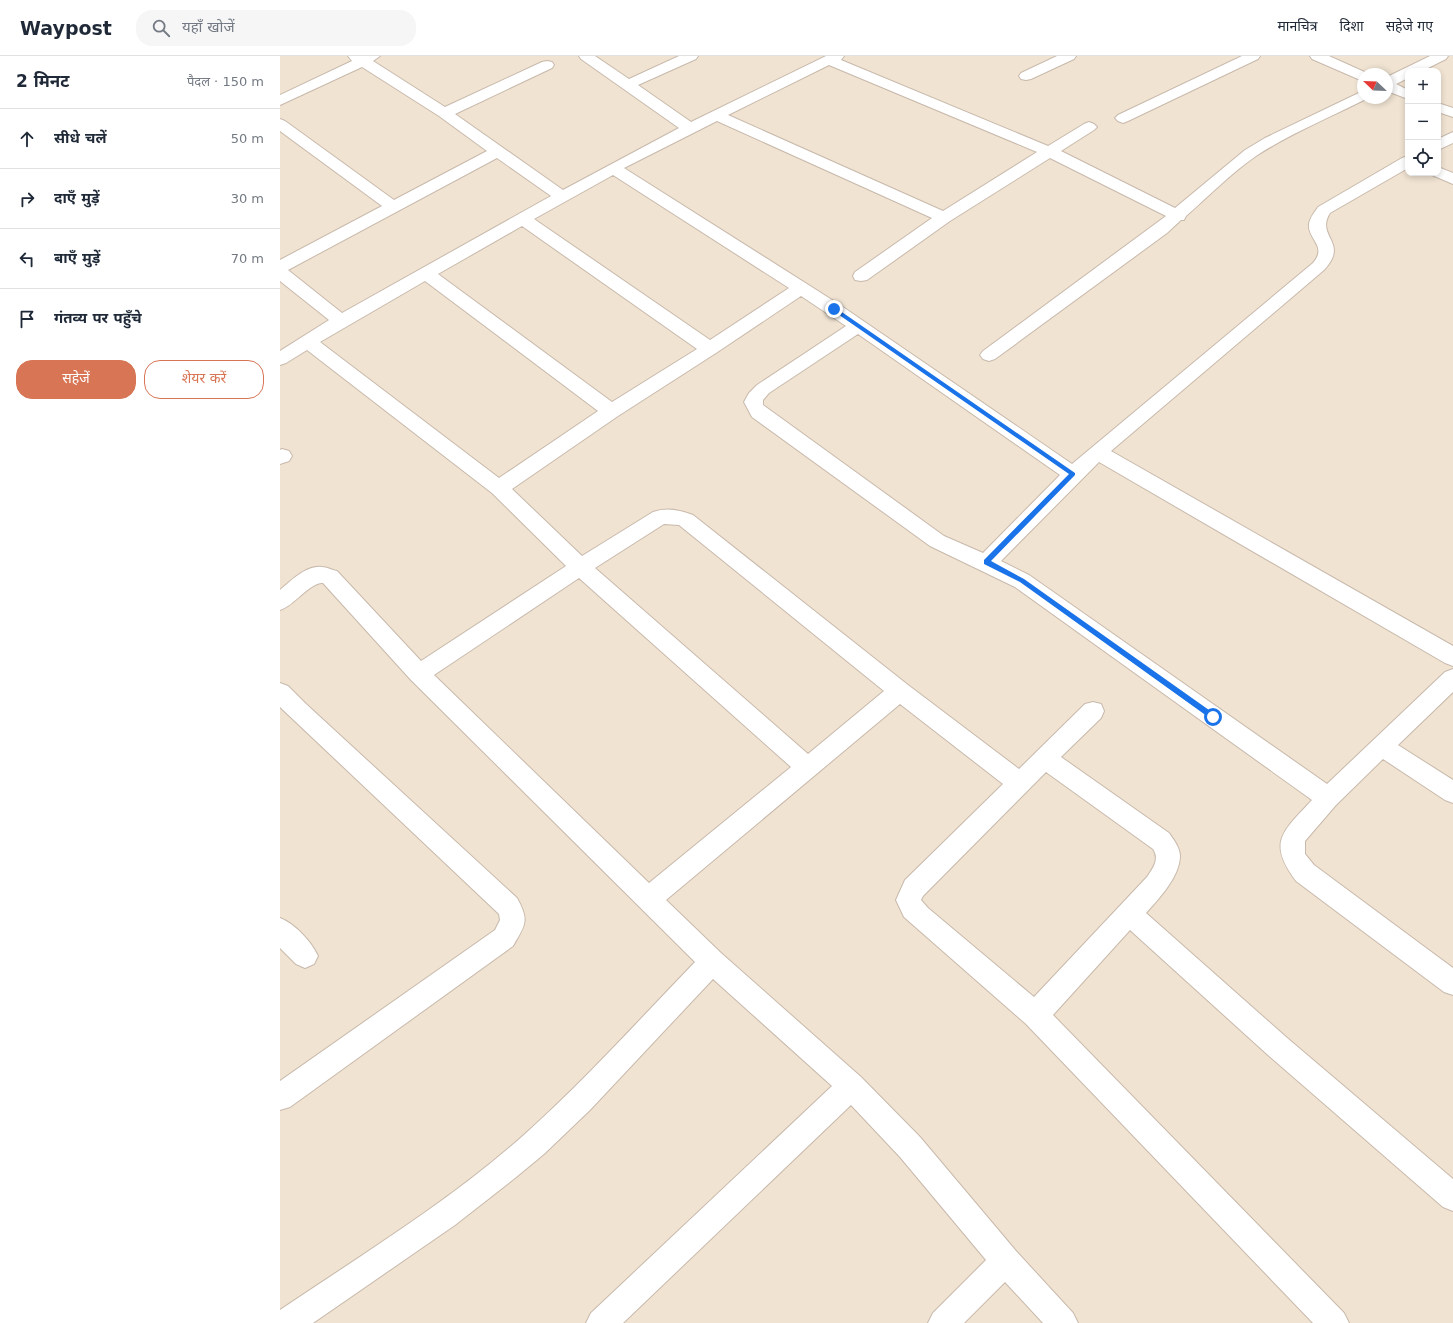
<!DOCTYPE html>
<html lang="hi">
<meta charset="utf-8">
<style>
:root{--surface:#fff;--page:#f6f6f7;--text:#1f2937;--muted:#747a83;--line:#e0e1e3;--accent:#d77554}
body{margin:0;font-family:"DejaVu Sans","Noto Sans Devanagari",sans-serif;background:var(--page);color:var(--text)}
.controls{position:absolute;right:12px;top:12px;display:grid;overflow:hidden;border-radius:8px;box-shadow:0 2px 6px #0003}
.controls button{width:36px;height:36px;display:grid;place-items:center;padding:0;border:0;border-bottom:1px solid var(--line);background:var(--surface);color:var(--text);font:20px sans-serif}
.compass{position:absolute;left:1077px;top:12px;width:36px;height:36px;border-radius:50%;background:var(--surface);box-shadow:0 2px 6px #0003;rotate:293deg}
.stop{position:absolute;width:12px;height:12px;margin:-9px;border:3px solid #1a73e8;border-radius:50%;background:#fff}
.stop.end{background:#1a73e8;border-color:#fff;box-shadow:0 1px 4px #0008}
.list{margin:0;padding:0;list-style:none}
h2{display:flex;justify-content:space-between;align-items:center;height:52px;margin:0;padding:0 16px;font-size:17px}
h2 small{font-size:13px;font-weight:400;color:var(--muted)}
.list li{display:grid;grid-template-columns:26px 1fr auto;gap:12px;align-items:center;box-sizing:border-box;height:60px;padding:0 16px;border-top:1px solid var(--line)}
.list b{display:block;font-size:15px;white-space:nowrap}
.list em{font-size:13px;font-style:normal;color:var(--muted)}
.actions{display:flex;gap:8px;padding:12px 16px}
.actions a{flex:1;padding:9px 0;border:1px solid var(--accent);border-radius:16px;text-align:center;font-size:14px;color:var(--accent)}
.actions .main{background:var(--accent);color:#fff}
.icon{flex:none;width:22px;height:22px;fill:none;stroke:currentColor;stroke-width:2;stroke-linecap:round;stroke-linejoin:round}
.map{position:relative;flex:none;width:1173px;height:1267px;overflow:hidden}
header{display:flex;align-items:center;gap:24px;box-sizing:border-box;height:56px;padding:0 20px;background:var(--surface);border-bottom:1px solid var(--line)}
header strong{font-size:19px}
nav{display:flex;gap:22px;margin-inline-start:auto;font-size:14px}
.search{width:280px;height:36px;background:var(--page);display:flex;align-items:center;gap:10px;box-sizing:border-box;padding:0 14px;border-radius:16px;color:var(--muted);font-size:15px}
main{display:flex}
aside{flex:1;background:var(--surface)}
.map>svg:first-child{display:block}
.residential{fill:#f0e3d2;fill-rule:evenodd}
.lines{fill:none;stroke-linecap:round;stroke-linejoin:round}
.minor-casing{stroke:#c8b9ab;stroke-width:2}
.minor{fill:#fff;fill-rule:evenodd}
.route{fill:#1a73e8}
</style>
<header>
<strong>Waypost</strong>
<div class="search"><svg class="icon" aria-label="search" viewBox="0 0 24 24"><circle cx="10" cy="10" r="6"/><path d="M15 15l6 6"/></svg>यहाँ खोजें</div>
<nav><a>मानचित्र</a><a>दिशा</a><a>सहेजे गए</a></nav>
</header>
<main>
<aside>
<h2>2 मिनट<small>पैदल · 150 m</small></h2>
<ul class="list">
<li><svg class="icon" aria-label="ahead" viewBox="0 0 24 24"><path d="M12 20V5M6 11l6-6 6 6"/></svg><div><b>सीधे चलें</b></div><em>50 m</em></li>
<li><svg class="icon" aria-label="right" viewBox="0 0 24 24"><path d="M7 20v-9h11M14 6l5 5-5 5"/></svg><div><b>दाएँ मुड़ें</b></div><em>30 m</em></li>
<li><svg class="icon" aria-label="left" viewBox="0 0 24 24"><path d="M17 20v-9H6M10 6l-5 5 5 5"/></svg><div><b>बाएँ मुड़ें</b></div><em>70 m</em></li>
<li><svg class="icon" aria-label="arrive" viewBox="0 0 24 24"><path d="M6 21V4h12l-3 4 3 4H6"/></svg><div><b>गंतव्य पर पहुँचे</b></div></li>
</ul>
<div class="actions"><a class="main">सहेजें</a><a>शेयर करें</a></div>
</aside>
<div class="map">
<svg width="1173" height="1267" viewBox="0 0 1173 1267">
<rect width="100%" height="100%" fill="#f9f1e2"/>
<path class="residential" d="M0 0H1173V1267H0ZM1128 15H1158V117H1128ZM1083 18H1107V42H1083Z"/>
<g class="lines">
<defs>
<path id="minor" d="M68 0H100L93 5 165 51 262 6 267 5 272 6 274 9 272 12 175 58 283 134 399 72 301 3 299 0H315L349 23 399 0H418L416 3 358 29 411 66 546 0H564L561 4 768 90 804 68 809 66 814 68 817 71 814 74 781 95 895 152 965 94 985 82 1083 35V42H1088C1051 61 1011 77 976 100 951 117 929 140 906 160L904 164H901L887 177 715 303 709 305 703 303 700 299 703 295 886 160 770 102 670 165 587 224 581 225 575 224 573 220 575 216 652 162 437 65 344 112 560 249 792 408 1033 207C1048 190 1027 183 1029 168 1030 161 1035 156 1038 151L1122 102 1128 100V112L1050 157C1035 181 1070 186 1044 214L831 395 1173 590V610L1165 607 819 406 721 505 749 519 1047 728 1165 616 1173 613V636L1118 689 1173 724V747L1165 744 1103 703 1056 749 1025 785V798L1034 809 1173 912V939L1164 936 1016 825C986 785 1004 775 1032 744L735 531 650 490 472 361 464 346 469 337 477 329 566 270 521 240 436 297 338 360 232 433 302 500 373 456C387 451 399 454 413 459L628 629 739 713 805 648 813 646 821 648 824 655 821 662 781 701 889 777C894 784 900 792 900 800 900 820 879 843 866 857L1006 981 1173 1123V1155L1163 1151 988 999 850 874 773 959 1064 1257 1069 1267H1033L746 968 624 861 616 844 625 824 723 728 620 648 386 844 441 897 581 1021 640 1081 736 1195 793 1257 798 1267H763L725 1226 684 1267H648L653 1257 706 1204 620 1101 571 1049 343 1267H306L311 1257 552 1030 433 923 310 1054 264 1098 235 1122 175 1169 33 1267H0V1254C83 1198 170 1145 245 1078 305 1024 359 964 415 906L131 624 43 527C30 526 14 550 0 554V534C11 525 26 509 42 511 47 511 52 514 57 515L141 605 286 510 212 437 27 294 6 307 0 309V295L49 264 0 225V204L102 150 0 75V63L5 65 114 144 207 95 159 60 82 11 0 49V39L72 5ZM549 9 757 96 663 155 448 59ZM217 102 271 140 62 257 8 214ZM333 119 509 232 430 284 254 163ZM242 170 417 293 332 346 158 218ZM145 225 318 355 219 422 40 286ZM578 278 780 419 703 497 664 480 483 349V344L489 337ZM384 468 399 469 604 635 528 698 315 512ZM299 522 511 711 369 827 154 619ZM766 716 873 793C880 803 873 812 867 821L754 941 648 852 641 844 643 840Z
M777 0H796L794 3 751 23 746 24 741 23 739 20 741 17Z
M962 0H980L978 3 848 65 843 67 838 65 835 62 838 59Z
M1030 0H1049L1089 18H1083V24L1078 23 1032 3Z
M1150 0H1168L1166 3 1142 15H1128V22L1116 28 1128 34V43L1107 35V21Z
M1158 47 1173 52V61L1158 56Z
M1173 76V87L1158 94V83Z
M1158 111 1173 117V128L1152 119 1151 117H1158Z
M2 393 9 395 12 400 9 405 0 408V394Z
M0 627 8 630 26 648 237 842C250 865 245 869 233 890L10 1051 0 1054V1025L215 874 220 864 219 858 0 651Z
M0 862C15 868 31 885 38 900L34 908 25 912 16 908 0 892Z"/>
</defs>
<use href="#minor" class="minor-casing"/>
<use href="#minor" class="minor"/>
</g>
<path class="route" d="M552 252H556L795 417V419L711 505 744 523 936 659V663H931L740 526 704 508V504L789 418 552 254Z"/>
</svg>
<div class="controls">
<button>+</button>
<button>−</button>
<button><svg class="icon" aria-label="locate" viewBox="0 0 24 24"><circle cx="12" cy="12" r="6"/><path d="M12 2v4M12 18v4M2 12h4M18 12h4"/></svg></button>
</div>
<svg class="compass" viewBox="-18 -18 36 36"><path d="M0-13l5 13h-10z" fill="#e53935"/><path d="M0 13l5-13h-10z" fill="#747a83"/></svg>
<div class="stop" style="left:933px;top:661px"></div>
<div class="stop end" style="left:554px;top:253px"></div>
</div>
</main>
